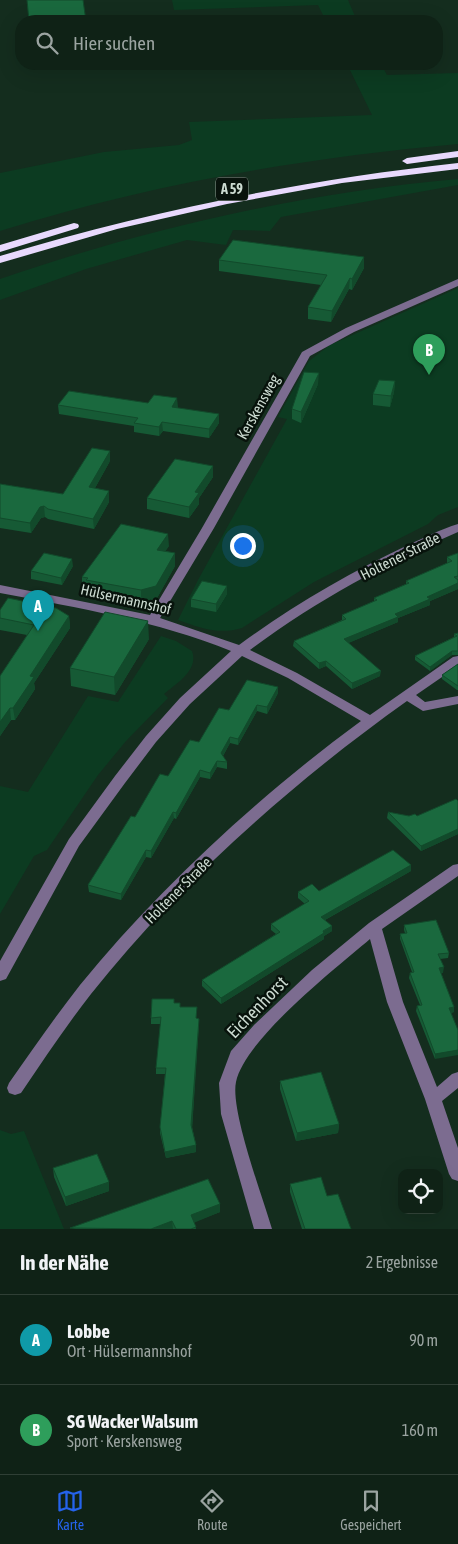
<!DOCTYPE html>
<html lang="de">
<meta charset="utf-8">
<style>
:root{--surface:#0f2216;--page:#1d2f23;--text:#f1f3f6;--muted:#9ba4a1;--line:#2f3f35;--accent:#2563eb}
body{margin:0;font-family:"Asap Condensed",sans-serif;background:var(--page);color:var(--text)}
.controls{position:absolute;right:15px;bottom:15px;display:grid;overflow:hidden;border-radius:10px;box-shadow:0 5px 20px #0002}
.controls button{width:45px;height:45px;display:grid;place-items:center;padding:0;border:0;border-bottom:1px solid var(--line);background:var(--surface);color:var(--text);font:25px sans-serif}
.you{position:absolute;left:242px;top:545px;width:18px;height:18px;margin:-12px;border:4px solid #fff;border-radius:50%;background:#1a73e8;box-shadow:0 0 0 8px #1a73e833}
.badge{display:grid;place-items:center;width:32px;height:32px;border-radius:50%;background:var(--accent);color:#fff;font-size:16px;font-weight:700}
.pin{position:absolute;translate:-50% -41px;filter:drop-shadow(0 1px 2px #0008)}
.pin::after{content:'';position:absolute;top:26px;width:18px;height:15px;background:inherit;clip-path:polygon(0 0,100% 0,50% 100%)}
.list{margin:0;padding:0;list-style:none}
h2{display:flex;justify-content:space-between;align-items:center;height:65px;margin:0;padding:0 20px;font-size:21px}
h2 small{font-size:16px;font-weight:400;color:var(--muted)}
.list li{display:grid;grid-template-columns:32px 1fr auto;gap:15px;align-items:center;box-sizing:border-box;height:90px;padding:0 20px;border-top:1px solid var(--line)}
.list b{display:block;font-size:19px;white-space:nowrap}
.list p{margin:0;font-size:16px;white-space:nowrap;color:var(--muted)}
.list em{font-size:16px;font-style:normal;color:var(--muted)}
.icon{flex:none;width:28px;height:28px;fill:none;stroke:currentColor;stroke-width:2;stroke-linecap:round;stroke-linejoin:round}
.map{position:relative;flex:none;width:458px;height:1229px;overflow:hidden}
.search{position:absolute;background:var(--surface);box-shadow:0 5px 20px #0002;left:15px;right:15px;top:15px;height:55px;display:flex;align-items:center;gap:12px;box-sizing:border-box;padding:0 18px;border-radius:20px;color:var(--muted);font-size:19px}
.sheet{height:245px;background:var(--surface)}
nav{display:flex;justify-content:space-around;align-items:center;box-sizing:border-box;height:70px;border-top:1px solid var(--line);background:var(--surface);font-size:14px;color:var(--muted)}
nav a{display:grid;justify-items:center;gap:2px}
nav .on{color:var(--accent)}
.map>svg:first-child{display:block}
.green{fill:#0c3b21}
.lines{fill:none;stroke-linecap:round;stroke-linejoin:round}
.minor{fill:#7c6c90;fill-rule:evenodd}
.highway{fill:#e8d9fd;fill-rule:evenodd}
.wall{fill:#165a35}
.shaded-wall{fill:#124a2b}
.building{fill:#1a693e;stroke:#124a2b}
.labels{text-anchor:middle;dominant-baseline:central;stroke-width:5;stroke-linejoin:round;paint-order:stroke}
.shield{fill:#08130c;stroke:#909e95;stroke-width:1}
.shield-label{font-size:14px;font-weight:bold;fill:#cbdad0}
.street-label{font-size:15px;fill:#cbdad0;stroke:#08130c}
.near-street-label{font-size:18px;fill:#cbdad0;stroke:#08130c}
</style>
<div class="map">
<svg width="458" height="1229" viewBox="0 0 458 1229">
<rect width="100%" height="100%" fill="#142d1e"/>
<path class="green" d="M172 0H348L357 21H326L318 5 174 10Z
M347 64H381L387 75 458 73V144C303 158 149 184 0 231V173L104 152 179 145 192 140 189 122 372 115Z
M458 179V185L281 217 270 231 233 230 226 245 187 240 86 269 0 300V279C148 228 302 193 458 179Z
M458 288V507L438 515 428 524 314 582 242 628C219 635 200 628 178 620L198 580 287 419 278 417 309 361 330 345Z
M161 636 176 641 192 651C199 670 177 683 164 694L168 698 126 741 98 775 47 850 34 856 0 914V786L28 792 88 696 118 702Z
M0 1130 11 1134 24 1131 64 1229H0Z"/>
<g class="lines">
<path class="minor" d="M458 279V286L354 332 310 356 214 528 160 618 239 645C292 606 349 573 408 545 424 538 441 529 458 524V532C384 564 314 602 250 650L297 673 370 715 453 657 458 656V666L416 695 425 702 458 696V704L423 711 407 701C293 782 178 884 91 994 66 1026 44 1059 21 1093L15 1095 9 1093 7 1088 9 1083C32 1050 55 1017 80 985 159 888 260 795 361 721L288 678 242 656 190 704 156 742 125 783 79 846 6 979 0 981V961L69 839 115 776 146 736 180 698 231 651C157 621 79 608 0 593V585L150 615 202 528 302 352 346 328Z
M458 864V876L382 929 403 1002 437 1087 452 1074 458 1072V1088L442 1101 458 1148V1181L452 1179 449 1174 425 1099 387 1002 370 939C335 969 245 1039 236 1082 230 1110 263 1198 272 1229H254L221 1114 219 1083 231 1051 254 1025 312 970 369 923 453 865Z"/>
<path class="highway" d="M458 151V157L407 164 402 161 407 158Z
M458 163V169L342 183 227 204 117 229 0 263V256C150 211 302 180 458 163Z
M74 223 78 224 79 226 78 228 0 252V245Z"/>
</g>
<path class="wall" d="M219 260 364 268 352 290 349 289 331 322 308 319V307L321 285 219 271Z
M395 381 394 392 390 407 373 405V394Z
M318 384 301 423 292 419V409Z
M148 403 178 407 177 408 219 423 209 438 163 431 159 436 134 432V426L59 414 58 405Z
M110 461 95 488 109 491V502L94 529 48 519 45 517 41 518 31 533 0 528V484L63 494Z
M213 466V477L199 498V504L189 518 147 509V498Z
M169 546 165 551 175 553V566L157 598 141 603 87 593V591L82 590V577Z
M458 553V589L430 601V605L398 618V622L348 643 380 676 352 689 326 666 319 669 293 646 294 641 342 620V615L374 601V598L406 584V581L447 563V557Z
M73 566 62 585 31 579V571Z
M227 594 216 612 191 607V599Z
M0 610 69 616 70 628 34 683 35 689 15 720H11L0 736V676L27 635 0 630Z
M458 633V655H452L430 671 415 660V656L454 637V634Z
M149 639 115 695 71 686 70 668Z
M458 664V690H457L442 679V675Z
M278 693 267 714 257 711 238 745 230 743 223 756 227 762V769L217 767 210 779 200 777 176 819 174 818 151 858 146 857 121 900 89 892 88 885 135 817 168 776 199 742 229 710Z
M458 801V834L421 851 387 818 388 812 409 816H417Z
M411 871 325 920 332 926V931L324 936V939L221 1004 202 986V980L276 934 271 930V924L305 904 298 898V892L319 891Z
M404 925 449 953 448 958 440 959 443 973H441L454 1007V1012L451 1013 435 1059 416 1011 417 1006 420 1005 409 978 410 973 412 972 400 939V934L405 933 404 930Z
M174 1003 196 1018 199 1019 192 1127 196 1145V1152L166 1158 160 1133V1127L165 1074H156V1068L161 1024H151V1018Z
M280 1081 339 1124 338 1133 296 1141 280 1089Z
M53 1168 109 1182V1191L66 1206 54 1177Z
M290 1184 351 1229H302L290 1192Z
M220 1204V1212L194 1222 196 1229H70Z"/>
<path class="shaded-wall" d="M364 257V268L352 290V279Z
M350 278 349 289 331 322 332 311Z
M319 373 318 384 301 423V412Z
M395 381 394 392 390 407 391 396Z
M177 398 178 407 172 416V407Z
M219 414V423L209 438V429Z
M162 422 163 431 159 436V427Z
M110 451V461L90 497 89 487Z
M213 466V477L199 498V504L189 518V507L195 492Z
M109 491V502L94 529 93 519Z
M44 506 45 517 41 518 31 533 30 523 40 507Z
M168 534 169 546 158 562 157 550Z
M175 553V566L157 598 141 603V590Z
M72 559 73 566 62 585 61 578Z
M458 583V589L430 601V605L398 618V622L344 645V639L427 597Z
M227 586V594L216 612V604Z
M69 616 70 628 34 683 35 689 15 720 13 708 30 676Z
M148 621 149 639 115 695 114 677Z
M452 651V655L430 671V667Z
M326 661V666L319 669V663Z
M381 671 380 676 352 689V683Z
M278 687V693L267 714V707Z
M257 705V711L238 745V739Z
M10 708 11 720 0 736V722Z
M230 737V743L221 759V753Z
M217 761V767L210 779V773Z
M200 770V777L176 819V813Z
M173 812 174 818 151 858V851Z
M458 829V834L421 851V846Z
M146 850V857L121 900V894Z
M411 865V871L321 922V917Z
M332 926V931L324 936V939L221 1004V998Z
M444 967 443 973H438L439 968Z
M454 1007V1012L448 1013 449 1008Z
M199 1019V1025L192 1131 191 1125Z
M458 1050V1055L435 1059V1054Z
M339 1124 338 1133 296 1141 297 1133Z
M196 1145V1152L166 1158 165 1152Z
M109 1182V1191L66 1206 65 1197Z
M220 1204V1212L191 1224V1215Z
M172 1221 173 1229H151Z"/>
<path class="building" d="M27 0H83L86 21H29Z
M233 240 364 257 352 279 350 278 332 311 308 307 327 275 219 260Z
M304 372 319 373 301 412 292 409Z
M379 380 395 381 391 396 373 394Z
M69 391 148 403 154 395 177 398 172 407 219 414 209 429 162 422 159 427 134 423 138 418 58 405Z
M92 448 110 451 89 487 109 491 93 519 48 509 44 506 40 507 30 523 0 518V484L63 494Z
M175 459 213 466 195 492 199 493 189 507 147 498Z
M121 524 168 534 157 550 175 553 156 586 141 590 86 580 88 578 82 577Z
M44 553 72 559 61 578 31 571Z
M458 553V576L454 577 458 580V583L427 597 430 599 395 614 398 617 344 639 381 671 352 683 326 661 319 663 294 641 346 619 342 615 377 600 374 598 409 583 406 581 452 561 447 557Z
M202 581 227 586 216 604 191 599Z
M8 598 56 608 69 616 30 676 34 677 13 708H10L0 722V676L34 625 0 618V610Z
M105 612 148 621 114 677 70 668Z
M458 633V651H452L430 667 415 656 457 636 454 634Z
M458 664V686L442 675Z
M247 680 278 687 267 707 257 705 238 739 230 737 221 753 227 762 217 761 210 773 200 770 176 813 173 812 151 851 146 850 121 894 88 885 131 816 135 817 160 774 168 776 190 740 199 742 219 708 229 710Z
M456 799 458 801V829L421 846 388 812 409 816 415 814 417 816Z
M393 850 411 865 321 917 332 926 323 931 324 933 221 998 202 980 280 932 271 924 309 901 298 892 312 884 319 891Z
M436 920 449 953 438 954 444 967 439 968 454 1007 449 1008 458 1030V1050L435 1054 417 1006 422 1005 410 973 414 972 400 934 407 933 404 925Z
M152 999H174V1003H180V1007H197L196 1018 199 1019 191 1125 196 1145 165 1152 160 1127 166 1068H156L161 1017 151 1018Z
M321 1072 339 1124 297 1133 280 1081Z
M97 1154 109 1182 65 1197 53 1168Z
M321 1177 327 1196 338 1194 351 1229H305L290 1184Z
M208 1179 220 1204 191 1215 196 1227 191 1229H176L172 1221 151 1229 70 1228Z"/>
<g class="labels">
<rect class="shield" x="216" y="177.5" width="32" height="23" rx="4"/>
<g class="shield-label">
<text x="232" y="189">A 59</text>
</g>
<g class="street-label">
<text transform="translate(258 407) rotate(-61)">Kerskensweg</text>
<text transform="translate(400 556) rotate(-27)">Holtener Straße</text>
<text transform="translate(126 599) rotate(13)">Hülsermannshof</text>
<text transform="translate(178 890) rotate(-45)">Holtener Straße</text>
</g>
<g class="near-street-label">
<text transform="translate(257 1007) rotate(-46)">Eichenhorst</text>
</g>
</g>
</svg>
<div class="controls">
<button><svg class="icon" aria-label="locate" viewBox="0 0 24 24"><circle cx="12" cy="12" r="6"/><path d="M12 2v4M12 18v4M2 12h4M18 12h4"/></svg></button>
</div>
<div class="you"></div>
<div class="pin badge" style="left:38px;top:631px;background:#0f9aa8">A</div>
<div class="pin badge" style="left:429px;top:375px;background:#2e9e5b">B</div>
<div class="search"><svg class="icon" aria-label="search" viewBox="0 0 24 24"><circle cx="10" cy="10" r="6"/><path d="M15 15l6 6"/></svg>Hier suchen</div>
</div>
<section class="sheet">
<h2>In der Nähe<small>2 Ergebnisse</small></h2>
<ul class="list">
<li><span class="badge" style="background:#0f9aa8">A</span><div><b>Lobbe</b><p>Ort · Hülsermannshof</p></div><em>90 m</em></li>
<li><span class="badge" style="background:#2e9e5b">B</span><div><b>SG Wacker Walsum</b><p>Sport · Kerskensweg</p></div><em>160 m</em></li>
</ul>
</section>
<nav>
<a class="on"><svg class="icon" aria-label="map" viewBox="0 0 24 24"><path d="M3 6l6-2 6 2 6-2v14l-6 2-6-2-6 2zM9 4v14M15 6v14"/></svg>Karte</a>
<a><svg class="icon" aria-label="directions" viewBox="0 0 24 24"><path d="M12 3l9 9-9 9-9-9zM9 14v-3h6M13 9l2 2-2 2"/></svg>Route</a>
<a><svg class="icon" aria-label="saved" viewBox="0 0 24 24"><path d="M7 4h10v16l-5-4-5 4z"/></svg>Gespeichert</a>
</nav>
